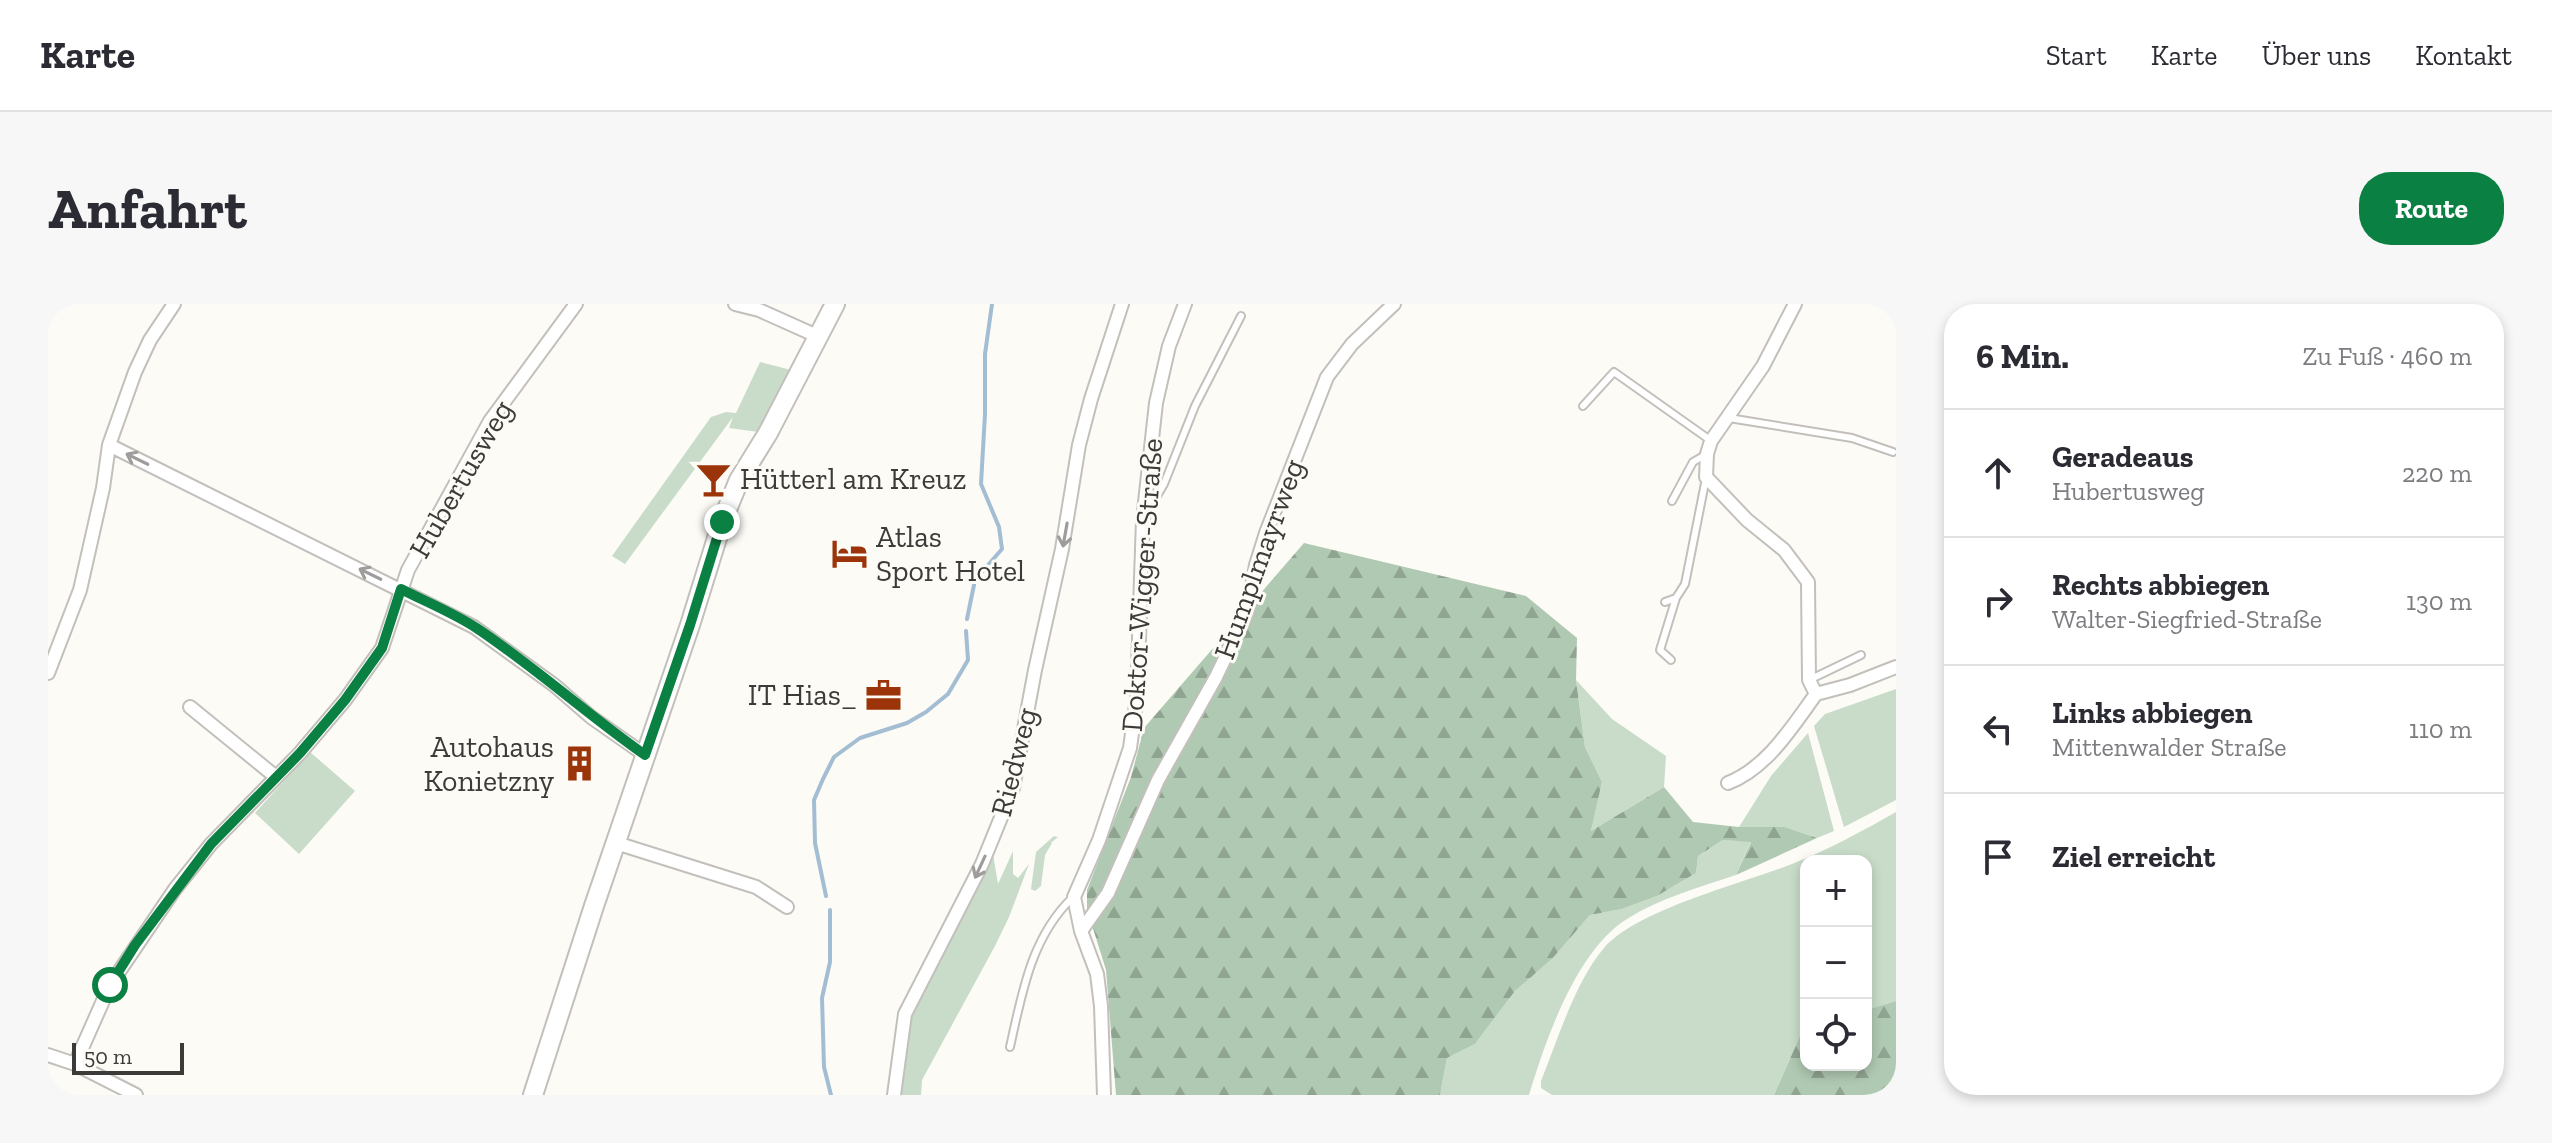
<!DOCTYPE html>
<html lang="de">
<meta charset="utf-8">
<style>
:root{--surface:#fff;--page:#f7f7f7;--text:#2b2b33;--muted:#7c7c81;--line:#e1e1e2;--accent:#0b8043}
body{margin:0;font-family:"Zilla Slab",serif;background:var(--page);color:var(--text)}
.controls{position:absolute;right:24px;bottom:24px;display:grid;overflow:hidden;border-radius:16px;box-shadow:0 4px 12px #0003}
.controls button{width:72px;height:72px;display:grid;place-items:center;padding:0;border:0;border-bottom:2px solid var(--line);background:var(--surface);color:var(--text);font:40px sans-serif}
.scale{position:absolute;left:24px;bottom:20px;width:112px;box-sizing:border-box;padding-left:8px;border:4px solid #3c3b39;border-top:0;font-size:22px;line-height:28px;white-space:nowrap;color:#3c3b39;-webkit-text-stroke:6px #fdfbf6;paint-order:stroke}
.stop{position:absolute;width:24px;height:24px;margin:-18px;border:6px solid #0b8043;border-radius:50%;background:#fff}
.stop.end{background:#0b8043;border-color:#fff;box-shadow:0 2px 8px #0008}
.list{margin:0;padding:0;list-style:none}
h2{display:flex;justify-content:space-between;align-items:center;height:104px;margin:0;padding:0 32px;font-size:34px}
h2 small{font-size:26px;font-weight:400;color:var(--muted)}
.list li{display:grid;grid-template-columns:52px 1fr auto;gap:24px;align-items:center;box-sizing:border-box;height:128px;padding:0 32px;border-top:2px solid var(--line)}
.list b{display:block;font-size:30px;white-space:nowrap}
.list p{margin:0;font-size:26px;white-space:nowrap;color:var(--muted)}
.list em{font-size:26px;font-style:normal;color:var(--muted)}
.icon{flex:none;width:44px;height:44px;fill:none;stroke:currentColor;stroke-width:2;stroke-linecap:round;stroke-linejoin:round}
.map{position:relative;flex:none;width:1848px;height:791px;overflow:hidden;border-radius:32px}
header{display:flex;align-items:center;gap:48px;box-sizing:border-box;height:112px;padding:0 40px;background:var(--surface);border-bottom:2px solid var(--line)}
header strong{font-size:38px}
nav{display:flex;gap:44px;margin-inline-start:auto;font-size:28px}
.intro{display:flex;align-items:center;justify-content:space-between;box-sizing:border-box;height:192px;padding:0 48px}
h1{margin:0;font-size:56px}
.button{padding:20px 36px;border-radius:32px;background:var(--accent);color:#fff;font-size:28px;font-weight:700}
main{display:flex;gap:48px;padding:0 48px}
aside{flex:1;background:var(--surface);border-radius:32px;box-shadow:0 4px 12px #0003}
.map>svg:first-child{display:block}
.green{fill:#c8dcc9}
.forest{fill:url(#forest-firs)}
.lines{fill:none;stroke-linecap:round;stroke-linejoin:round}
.stream{stroke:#a3bdd3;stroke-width:4}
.lane-casing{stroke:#c3c0bc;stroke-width:10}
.street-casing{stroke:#c3c0bc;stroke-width:16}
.primary-casing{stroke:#c3c0bc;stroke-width:22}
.lane{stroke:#fff;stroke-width:6}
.street{stroke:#fff;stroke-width:12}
.primary{stroke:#fff;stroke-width:18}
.oneway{stroke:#9e9d9c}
.route{stroke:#0b8043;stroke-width:10}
.labels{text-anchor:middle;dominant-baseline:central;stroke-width:6;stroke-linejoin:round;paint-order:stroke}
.street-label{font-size:30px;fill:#3c3b39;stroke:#fdfbf6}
.poi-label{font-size:30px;fill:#3c3b39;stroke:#fdfbf6;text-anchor:start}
</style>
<header>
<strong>Karte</strong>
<nav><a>Start</a><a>Karte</a><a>Über uns</a><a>Kontakt</a></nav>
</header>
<div class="intro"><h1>Anfahrt</h1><a class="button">Route</a></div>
<main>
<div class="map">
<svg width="1848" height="791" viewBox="0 0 1848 791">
<defs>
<pattern id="forest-firs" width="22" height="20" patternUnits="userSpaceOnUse" patternTransform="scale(2)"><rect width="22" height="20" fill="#b0c9b2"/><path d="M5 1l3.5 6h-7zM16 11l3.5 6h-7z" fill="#90a492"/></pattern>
</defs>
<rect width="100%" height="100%" fill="#fdfbf6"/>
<path class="green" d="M712 58 751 68 717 129 681 124 685 113 577 260 564 252 663 113 678 108 688 109Z
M1528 376 1564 415 1618 452 1616 483 1543 527 1554 478 1537 443Z
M1848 385V496L1796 523 1766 422 1777 410Z
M1760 429 1786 527 1769 534 1737 523H1691L1723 472Z
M262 448 307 487 251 550 207 509Z
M1848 508V697L1818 706V557H1758V724L1755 725 1726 791H1504L1493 784V777C1510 735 1527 678 1556 644 1588 606 1695 579 1744 560 1779 546 1815 527 1848 508Z
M1006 532 1010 533 1004 538 1002 537 1004 539 997 551 993 582 987 587 983 585 988 548Z
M1675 536 1703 537 1688 571C1652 583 1612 594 1579 615 1528 647 1498 735 1481 791H1392L1399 754 1427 740 1467 687 1504 655 1542 611 1574 605 1609 592 1648 569 1650 552Z
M944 544 950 580 965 547V570L970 574 981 560 961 613 947 642 874 776 873 791H850L863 709Z"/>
<path class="forest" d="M1256 239 1478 292 1529 334 1528 376 1537 443 1554 478 1543 527 1616 483 1645 518 1691 523H1737L1769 534 1688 571 1703 538 1675 536 1650 552 1648 569 1609 592 1574 605 1542 611 1504 655 1467 687 1427 740 1399 754 1392 791H1068L1058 666 1039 605V586L1083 473 1096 424Z
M1848 697V791H1726L1755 725 1758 724V761H1818V706Z"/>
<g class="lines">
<path class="stream" d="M919 315 927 276 954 245 951 223 933 180 937 110V50L944 0
M778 592 767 539 766 496 775 475 786 453 812 434 859 419 878 408 900 390 920 356 918 327
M782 606V658L774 694 776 763 783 791"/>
<defs>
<path id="lane" d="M1535 102 1566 68 1662 136
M1681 114 1804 134 1845 148
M1624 197 1645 158 1659 150
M1100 207 1116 180 1147 102 1193 12
M1617 298 1628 294 1637 280 1658 174
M1623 356 1612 346 1628 294
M1761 376 1813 351
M962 743C974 689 983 634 1024 594"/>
<path id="street" d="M687 0 711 6 769 32
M1747 0 1715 62 1663 137 1659 150 1658 173 1699 216 1736 246 1760 278 1761 376 1768 390
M61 141 426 323 506 381 543 413 597 451
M0 369 32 286 55 184 61 141 87 68 102 36 126 0
M142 403 228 473
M1680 479C1719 464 1744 423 1768 390L1802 381 1848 363
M568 539 708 583 739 603
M1033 627 1060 589 1110 476 1168 373 1199 308 1208 261 1218 229 1279 73 1304 40 1346 0
M0 751 27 760 88 791
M27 760 62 681 127 585 163 540 252 449 297 396 334 344 360 266 442 117 528 0
M846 791 857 710 934 560 965 484 987 366 1014 245 1031 141 1043 95 1074 0
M1056 791 1053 702 1049 670 1033 627 1026 593 1051 536 1082 444 1089 393 1095 216 1108 99 1121 42 1137 0"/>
<path id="primary" d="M485 791 546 602 642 321 674 218 691 176 720 129 787 0"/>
</defs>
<use href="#lane" class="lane-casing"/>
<use href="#street" class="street-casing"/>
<use href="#primary" class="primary-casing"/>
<use href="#lane" class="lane"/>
<use href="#street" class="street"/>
<use href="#primary" class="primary"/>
</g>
<defs><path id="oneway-shaft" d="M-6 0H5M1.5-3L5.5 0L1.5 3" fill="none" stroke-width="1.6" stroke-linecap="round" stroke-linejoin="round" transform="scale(2)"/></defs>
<g class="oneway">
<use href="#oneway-shaft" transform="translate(89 155) rotate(-154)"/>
<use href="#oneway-shaft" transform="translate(1017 231) rotate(100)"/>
<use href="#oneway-shaft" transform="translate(322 270) rotate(-154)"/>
<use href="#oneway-shaft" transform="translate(932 563) rotate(115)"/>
</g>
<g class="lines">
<path class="route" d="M62 681 87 641 163 540 252 449 297 396 334 344 353 285C378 298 406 309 430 325 488 364 540 411 597 451L642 321 674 218"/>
</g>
<defs>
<symbol id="bar-bare" viewBox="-9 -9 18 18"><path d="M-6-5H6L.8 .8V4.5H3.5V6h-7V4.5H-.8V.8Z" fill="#9b3509" stroke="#fdfbf6" stroke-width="2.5" paint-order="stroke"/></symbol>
<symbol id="hotel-bare" viewBox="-9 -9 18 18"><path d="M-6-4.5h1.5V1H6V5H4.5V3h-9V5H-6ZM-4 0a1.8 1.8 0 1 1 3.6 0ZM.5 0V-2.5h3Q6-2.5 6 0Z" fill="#9b3509" stroke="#fdfbf6" stroke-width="2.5" paint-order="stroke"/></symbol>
<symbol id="office-bare" viewBox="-9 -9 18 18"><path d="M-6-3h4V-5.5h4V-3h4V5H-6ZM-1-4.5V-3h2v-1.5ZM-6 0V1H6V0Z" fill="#9b3509" stroke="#fdfbf6" stroke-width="2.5" paint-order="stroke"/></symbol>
<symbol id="building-bare" viewBox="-9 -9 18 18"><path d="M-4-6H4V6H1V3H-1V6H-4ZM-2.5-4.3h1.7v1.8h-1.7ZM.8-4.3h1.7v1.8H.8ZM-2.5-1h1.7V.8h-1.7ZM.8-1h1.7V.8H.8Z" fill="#9b3509" stroke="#fdfbf6" stroke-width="2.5" paint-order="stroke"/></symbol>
</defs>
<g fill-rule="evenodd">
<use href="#bar-bare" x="640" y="150" width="51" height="51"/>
<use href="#hotel-bare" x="776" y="224" width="51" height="51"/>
<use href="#office-bare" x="810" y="366" width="51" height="51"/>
<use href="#building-bare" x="506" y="434" width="51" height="51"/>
</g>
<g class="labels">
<g class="street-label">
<text transform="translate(413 175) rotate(-60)">Hubertusweg</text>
<text transform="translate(1211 255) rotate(-70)">Humplmayrweg</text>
<text transform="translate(1094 281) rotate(-86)">Doktor-Wigger-Straße</text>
<text transform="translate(966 458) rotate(-76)">Riedweg</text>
</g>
<g class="poi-label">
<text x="692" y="175">Hütterl am Kreuz</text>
<text x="828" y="233">Atlas<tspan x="828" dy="34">Sport Hotel</tspan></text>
<text x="809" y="391" text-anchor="end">IT Hias_</text>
<text x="506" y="443" text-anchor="end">Autohaus<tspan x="506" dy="34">Konietzny</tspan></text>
</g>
</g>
</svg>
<div class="controls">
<button>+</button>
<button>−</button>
<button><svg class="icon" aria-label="locate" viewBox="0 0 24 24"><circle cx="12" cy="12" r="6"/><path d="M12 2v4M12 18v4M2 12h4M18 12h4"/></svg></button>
</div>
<div class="scale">50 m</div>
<div class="stop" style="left:62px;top:681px"></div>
<div class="stop end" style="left:674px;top:218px"></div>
</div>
<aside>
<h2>6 Min.<small>Zu Fuß · 460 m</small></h2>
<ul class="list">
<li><svg class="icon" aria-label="ahead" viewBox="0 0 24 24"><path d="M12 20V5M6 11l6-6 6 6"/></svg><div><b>Geradeaus</b><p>Hubertusweg</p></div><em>220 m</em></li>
<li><svg class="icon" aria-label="right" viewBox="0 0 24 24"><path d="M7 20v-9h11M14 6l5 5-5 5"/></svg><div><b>Rechts abbiegen</b><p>Walter-Siegfried-Straße</p></div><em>130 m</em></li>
<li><svg class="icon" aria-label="left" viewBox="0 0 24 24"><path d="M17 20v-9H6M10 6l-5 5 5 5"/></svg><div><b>Links abbiegen</b><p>Mittenwalder Straße</p></div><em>110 m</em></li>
<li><svg class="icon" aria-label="arrive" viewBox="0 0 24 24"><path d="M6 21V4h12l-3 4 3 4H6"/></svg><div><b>Ziel erreicht</b></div></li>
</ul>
</aside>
</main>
